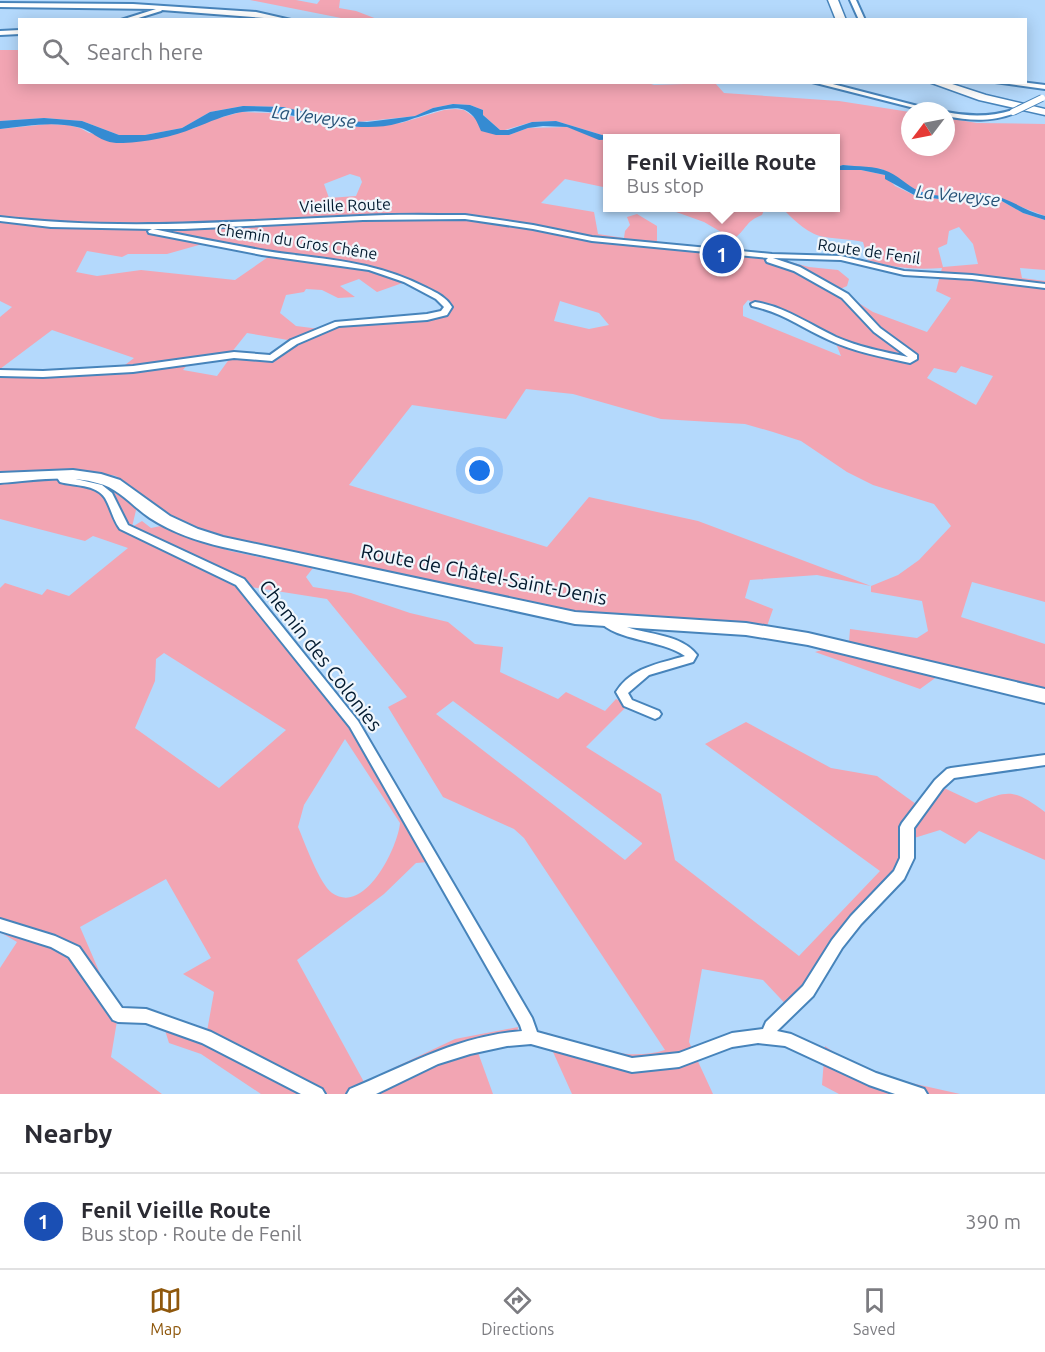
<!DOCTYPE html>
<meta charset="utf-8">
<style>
:root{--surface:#fff;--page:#f7f7f7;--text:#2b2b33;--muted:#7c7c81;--line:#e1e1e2;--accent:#8f580d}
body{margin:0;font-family:Ubuntu,sans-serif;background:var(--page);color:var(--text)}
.compass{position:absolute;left:901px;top:102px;width:54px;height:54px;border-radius:50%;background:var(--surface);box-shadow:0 3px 15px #0003;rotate:238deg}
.you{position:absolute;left:480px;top:471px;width:21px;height:21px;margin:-15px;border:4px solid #fff;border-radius:50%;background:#1a73e8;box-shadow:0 0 0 9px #1a73e833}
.badge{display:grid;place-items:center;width:39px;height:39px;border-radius:50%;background:var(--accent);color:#fff;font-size:20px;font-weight:700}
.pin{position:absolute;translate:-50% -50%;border:3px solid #fff;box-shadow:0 2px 6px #0006}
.popup{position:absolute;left:603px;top:134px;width:237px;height:78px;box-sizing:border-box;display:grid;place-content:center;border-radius:0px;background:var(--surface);filter:drop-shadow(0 2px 4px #0005);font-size:20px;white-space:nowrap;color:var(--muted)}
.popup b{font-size:22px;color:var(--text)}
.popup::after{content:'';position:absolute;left:50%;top:100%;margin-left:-12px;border:12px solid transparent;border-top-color:var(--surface)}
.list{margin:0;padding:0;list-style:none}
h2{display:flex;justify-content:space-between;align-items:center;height:78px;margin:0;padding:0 24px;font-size:26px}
h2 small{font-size:20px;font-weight:400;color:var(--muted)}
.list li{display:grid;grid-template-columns:39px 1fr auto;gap:18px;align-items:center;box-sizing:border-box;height:96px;padding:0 24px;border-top:2px solid var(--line)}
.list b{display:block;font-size:22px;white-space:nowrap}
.list p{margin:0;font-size:20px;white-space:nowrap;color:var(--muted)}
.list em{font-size:20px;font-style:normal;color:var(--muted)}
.icon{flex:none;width:33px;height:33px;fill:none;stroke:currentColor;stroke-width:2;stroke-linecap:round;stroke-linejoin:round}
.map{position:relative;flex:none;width:1045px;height:1094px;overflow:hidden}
.search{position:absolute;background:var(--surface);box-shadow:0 3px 15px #0003;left:18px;right:18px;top:18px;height:66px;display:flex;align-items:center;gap:15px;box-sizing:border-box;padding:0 21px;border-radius:0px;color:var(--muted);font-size:22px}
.sheet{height:174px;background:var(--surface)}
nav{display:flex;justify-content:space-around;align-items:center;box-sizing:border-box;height:84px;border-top:2px solid var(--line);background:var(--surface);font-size:16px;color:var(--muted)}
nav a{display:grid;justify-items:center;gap:3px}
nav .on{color:var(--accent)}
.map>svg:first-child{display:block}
.green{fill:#f2a5b3;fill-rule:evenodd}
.water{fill:#358bd2}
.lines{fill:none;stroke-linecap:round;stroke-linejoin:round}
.minor-casing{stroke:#4784bb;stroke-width:4}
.primary-casing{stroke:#4784bb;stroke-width:4}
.motorway-casing{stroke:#4784bb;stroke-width:3}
.minor{fill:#fff;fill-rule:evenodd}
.primary{fill:#fff;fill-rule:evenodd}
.motorway{fill:#fff;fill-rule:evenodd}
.minor-bridge-casing{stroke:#4784bb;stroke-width:8;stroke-linecap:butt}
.minor-bridge{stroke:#fff;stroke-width:6}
.labels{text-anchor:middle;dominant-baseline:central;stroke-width:4.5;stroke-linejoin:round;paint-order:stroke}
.far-street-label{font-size:16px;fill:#021a2f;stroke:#f0f6fc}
.far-water-label{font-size:18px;font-style:italic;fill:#275378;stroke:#f0f6fc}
.street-label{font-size:20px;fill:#021a2f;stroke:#f0f6fc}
</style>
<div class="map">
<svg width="1045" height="1094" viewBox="0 0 1045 1094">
<rect width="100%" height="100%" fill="#b4d9fc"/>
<path class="green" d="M250 0H296L317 4 320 0H340L339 8 356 11 377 19H346Z
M0 50H19L20 82H645L654 85 715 83 724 93 839 101 910 112V147H946V118L977 123 1045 124V216L987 194 937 196 913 189 882 169 843 165 836 167V138H637L602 135 556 121 532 122 505 130H500L483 115V110L470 105 453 104 433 108 416 116 358 122 316 116 283 107 243 106 210 112 182 128 145 135H119L82 121 44 118 0 121Z
M455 109 464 110 478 120 479 126 509 135 528 128 567 127 608 141V188L565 179 541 203 594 212 598 234 624 238 625 231 630 225 627 217 637 214 657 226V243L754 257 775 258 809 267 838 270 849 279 847 286 838 290 873 312 927 332 951 298 936 291 942 268C915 270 894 268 868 260L863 242C850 239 838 239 825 237 809 235 795 221 785 211L786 208 764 210 762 215C745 221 746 231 733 239L704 222 665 208H836V170H861L885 175 895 186 916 196 947 200H1000L1023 213 1045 220V270L1020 268 1022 278 1045 281V602L972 582 961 617 1045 644V692L938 676 920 689 815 652 849 642 850 629 917 638 928 631 922 601 871 592V586L817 575 750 580 745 598 773 609 767 626 574 613 435 585 219 536 163 513 116 476 88 471 0 475V372L93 369 112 375 134 358 52 330 0 369V317L12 307 0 301V129L48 124 68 125 80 128 89 133 146 140 195 128 208 121 241 112 273 113 352 127 401 123 444 110ZM350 174 360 177 362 182 356 196 329 198 324 184ZM959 227 973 244 978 264 943 267 938 248 947 244 949 231ZM213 241 264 250 271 255 235 280 141 270 97 276 76 272 87 251 122 257 128 254H167ZM359 279 377 292 408 281 440 299 445 305 439 312 418 317 347 320 320 329 296 326 280 313 286 295 304 292 306 289 322 290 338 298 355 297 340 286ZM748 300 755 304 779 308 835 341 841 356 743 316V306ZM560 301 599 313 609 325 589 329 554 321ZM247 333 288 340V341L273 360 231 353ZM230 358 217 376 183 370 190 361ZM961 366 993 376 976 405 927 378 934 368 956 373ZM526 389 573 394 661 419 745 424 773 432 801 441 847 472 873 485 934 504 951 526 919 560 898 575 871 586 698 521 589 497 547 547 349 485 412 405 506 419Z
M84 479 108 486 137 506 132 527 142 521 151 528 161 526 230 551 313 568 306 577 313 587 351 593 410 613 448 622 475 644 503 647 500 672 558 699 566 692 605 711 616 699 628 705 586 747 661 794 675 860 799 956 880 871 705 744 746 722 831 768 877 776 916 804 928 793 944 788 976 803C1011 789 1015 790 1045 812V860L979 831 965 844 940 830 911 839 910 865 862 919 793 1012 763 980 702 969 689 1042 713 1094H572L544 1032C582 1044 626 1063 665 1050L524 838 514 829 443 797 388 707 407 697 327 599 251 587 362 725 438 857 428 862 416 863 384 894 297 960 364 1082 455 1039 518 1027 517 1038 476 1047 493 1094H261L201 1054 169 1043 163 1024 206 1037 214 992 183 974 211 958 166 879 80 927 118 1015 111 1057 162 1094H0V968L17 942 0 932V588L5 583 42 595 47 589 69 596 128 548 93 536 85 541 0 519V482ZM164 653 286 730 219 788 135 728 155 681 156 659ZM453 701 642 843V844L625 860 436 714ZM345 739 400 823C398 847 365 916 332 893 319 883 305 843 298 827L304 805Z
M825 1046 862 1072 960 1094H839L822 1085Z"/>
<path class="water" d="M453 104 470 105 483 110V115L500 130H508L532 122 556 121 602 135 637 138 599 140 567 127 543 126 528 128 509 135H496L481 131C477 122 475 115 465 110 449 103 416 119 399 123 389 126 378 127 368 127 327 127 279 107 242 112 224 115 210 122 194 128 173 137 146 142 123 143 98 144 96 131 77 127 53 121 25 126 0 129V121L44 118 82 121 119 135H145L182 128 210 112 243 106 283 107 345 121 367 122 415 116 433 108Z
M843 165C858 167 874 165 889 172 902 178 910 189 925 193 946 200 967 190 989 194 1009 198 1025 211 1045 216V220L1023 213 1000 200H947L916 196 885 179V175L861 170H836V167Z"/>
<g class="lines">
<defs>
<path id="minor" d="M850 0H856L865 20H859Z
M0 3 133 4 256 12 291 20 162 10 161 11 132 20H121L156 9 0 7Z
M20 30V34L0 35V31Z
M812 82H825L937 111H926Z
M995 82H1021L1045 85V89Z
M1013 110 1015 111V113C992 122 970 121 946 116V112C970 117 990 117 1013 110Z
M465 215 533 225 592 237 772 254 841 256 904 271 972 275 1045 284V288L972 279 904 275 841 260 773 258 800 267 848 294 880 328 917 355V359L910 363C882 357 855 352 829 340 800 327 784 313 752 306L751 304 755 302C786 307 808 324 836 337 859 347 884 352 908 357L874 332 842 298 794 271 767 262 766 260 768 258 592 241 533 229 465 219 363 220 184 229H153C190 237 228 244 266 251 325 260 372 260 427 288 437 293 446 297 452 307L447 315 427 320 339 326 297 344 272 361 234 358 133 372 43 377 0 376V370L43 371 133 366 234 352 270 355 291 340 335 322 427 314 441 311 444 307 436 299 404 282 369 270 262 255 149 233 148 231 152 229 51 227 0 221V217C120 231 240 221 360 216 395 214 430 215 465 215Z
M61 473 64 474 67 477 102 485 112 493 128 525 244 579 358 721 532 1018 537 1032 632 1058 679 1053 732 1033 763 1029 766 1022 803 986 832 940 851 916 894 871 900 858V827L902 823 935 780 947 769 951 768 1045 755V765L954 778 943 788 914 828V858L904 879 861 924 842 948 813 996 777 1031 791 1034 876 1073 924 1089 927 1094H895L869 1085 785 1046 758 1043 732 1047 679 1067 632 1072 531 1044 507 1046 470 1054 438 1064 376 1094H347L350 1089C408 1065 457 1036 522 1031L520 1025 350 727 236 585 120 529C113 520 111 508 105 498 96 484 74 486 60 482L56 476Z
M605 617C613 620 619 624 627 627 649 635 681 634 697 655L693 662 649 675 628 693 632 700 659 711 661 714 659 717 655 719 624 706 616 692C632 667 658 664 685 656 661 639 616 641 599 621L601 618Z
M0 919 55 936 79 947 122 1008 146 1009 211 1032 322 1089 325 1094H301L202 1043 146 1023 118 1022 113 1020 69 957 51 947 0 931Z"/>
<path id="primary" d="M73 470 101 474 120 480 170 516 198 529 223 537 575 612 746 623 808 633 1045 689V703L808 645 746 635 575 624 223 547C198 541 173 533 150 518 132 506 119 488 97 483 66 474 31 481 0 483V473Z"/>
<path id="motorway" d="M828 0H838L846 20H836Z
M929 82H946L986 95 1045 109V115L979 100Z"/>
</defs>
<use href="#minor" class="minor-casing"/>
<use href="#primary" class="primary-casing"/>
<use href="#motorway" class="motorway-casing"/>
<use href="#minor" class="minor"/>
<use href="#primary" class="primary"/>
<use href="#motorway" class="motorway"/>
<defs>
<path id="minor-bridge" d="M1013 112 1042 98"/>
</defs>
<use href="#minor-bridge" class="minor-bridge-casing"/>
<use href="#minor-bridge" class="minor-bridge"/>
</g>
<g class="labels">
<g class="far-street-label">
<text transform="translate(345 205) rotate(-2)">Vieille Route</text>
<text transform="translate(297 241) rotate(9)">Chemin du Gros Chêne</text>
<text transform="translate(869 251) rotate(8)">Route de Fenil</text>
</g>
<g class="far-water-label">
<text transform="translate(314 116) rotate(7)">La Veveyse</text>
<text transform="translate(958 195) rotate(6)">La Veveyse</text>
</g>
<g class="street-label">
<text transform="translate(484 574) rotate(11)">Route de Châtel-Saint-Denis</text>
<text transform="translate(321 655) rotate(52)">Chemin des Colonies</text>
</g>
</g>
</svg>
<svg class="compass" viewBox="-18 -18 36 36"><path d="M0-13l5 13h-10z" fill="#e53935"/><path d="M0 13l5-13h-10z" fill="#7c7c81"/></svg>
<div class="you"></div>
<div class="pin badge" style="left:722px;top:254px;background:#1a4fb4">1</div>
<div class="popup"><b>Fenil Vieille Route</b>Bus stop</div>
<div class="search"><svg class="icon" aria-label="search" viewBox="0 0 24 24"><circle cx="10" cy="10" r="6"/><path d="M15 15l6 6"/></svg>Search here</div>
</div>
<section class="sheet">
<h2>Nearby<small></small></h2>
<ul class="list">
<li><span class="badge" style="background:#1a4fb4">1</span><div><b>Fenil Vieille Route</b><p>Bus stop · Route de Fenil</p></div><em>390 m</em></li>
</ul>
</section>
<nav>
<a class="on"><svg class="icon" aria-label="map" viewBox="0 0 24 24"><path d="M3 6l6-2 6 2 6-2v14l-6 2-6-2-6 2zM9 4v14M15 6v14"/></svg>Map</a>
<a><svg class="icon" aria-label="directions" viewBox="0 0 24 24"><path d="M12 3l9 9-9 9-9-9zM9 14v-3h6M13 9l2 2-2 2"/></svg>Directions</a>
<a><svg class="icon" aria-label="saved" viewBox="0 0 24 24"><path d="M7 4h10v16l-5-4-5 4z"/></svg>Saved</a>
</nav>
